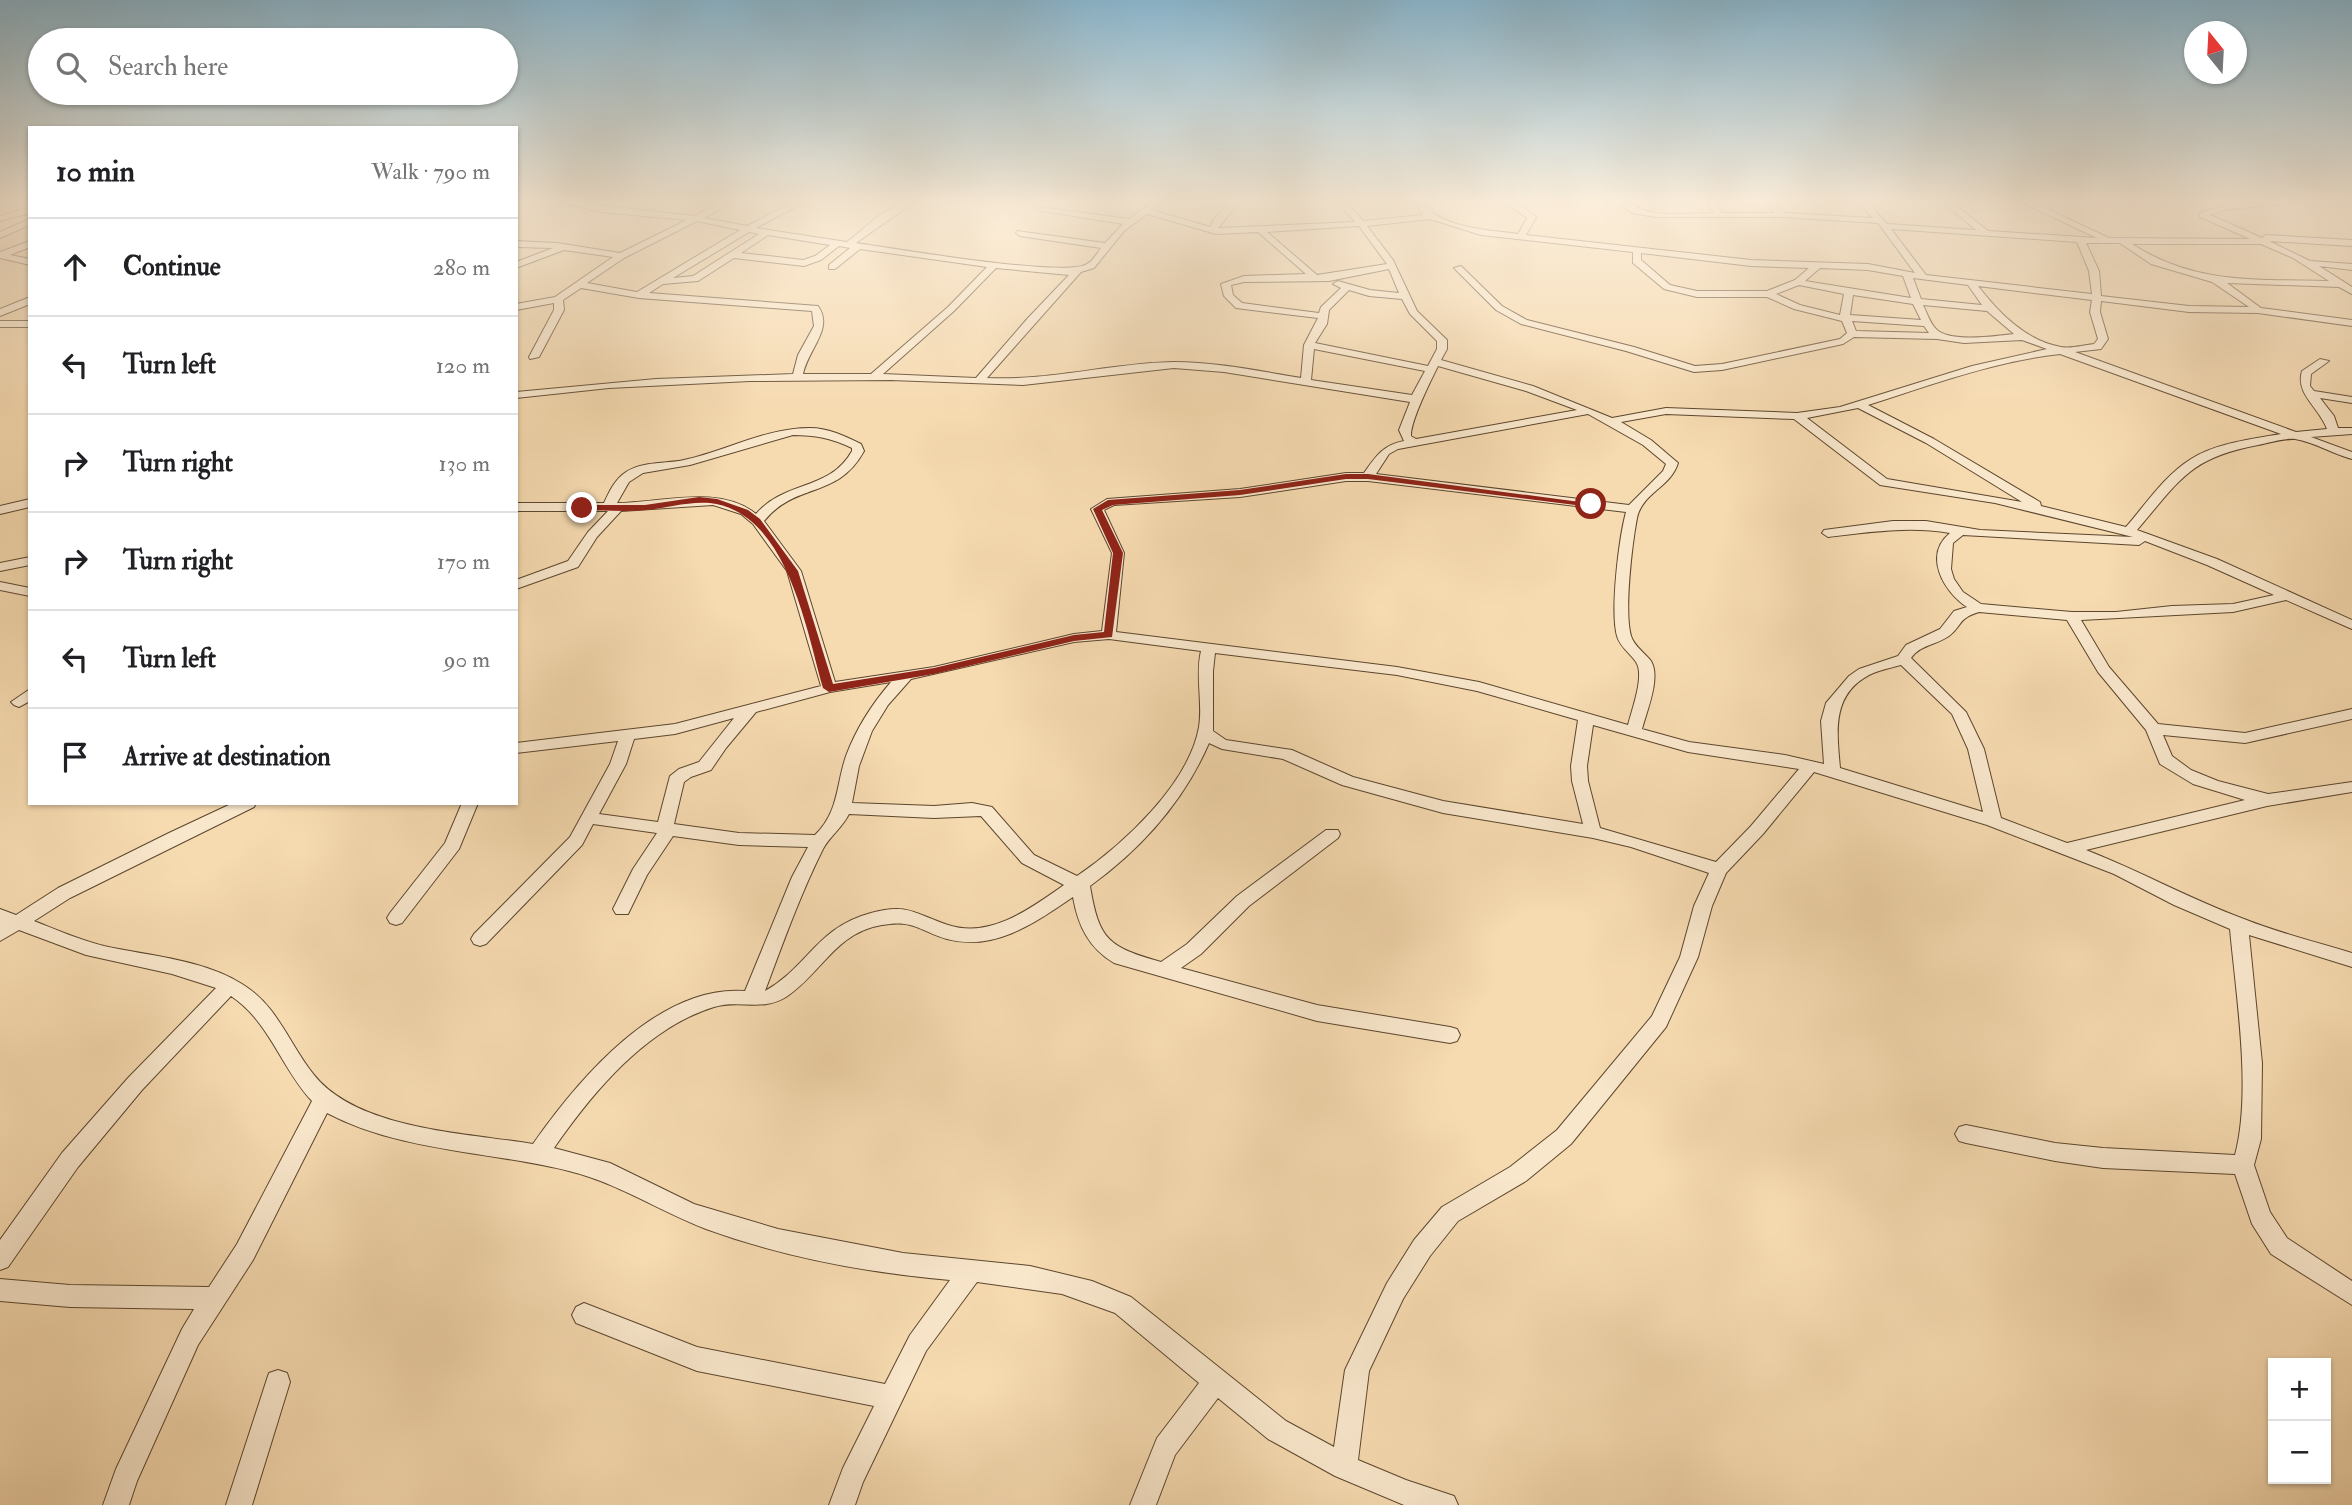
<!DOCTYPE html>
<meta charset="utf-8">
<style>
:root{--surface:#fff;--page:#f2f2f2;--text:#202124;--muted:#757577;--line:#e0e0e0}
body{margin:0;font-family:"IM FELL Double Pica",serif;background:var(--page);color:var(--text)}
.controls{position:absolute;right:21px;bottom:21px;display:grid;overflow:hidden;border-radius:0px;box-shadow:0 2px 5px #0004}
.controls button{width:63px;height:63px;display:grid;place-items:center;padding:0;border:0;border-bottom:2px solid var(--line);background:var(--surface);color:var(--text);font:35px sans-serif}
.compass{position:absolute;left:2184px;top:21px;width:63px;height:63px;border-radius:50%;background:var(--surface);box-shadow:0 2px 5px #0004;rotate:342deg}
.stop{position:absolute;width:21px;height:21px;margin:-16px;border:5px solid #8f2418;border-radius:50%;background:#fff}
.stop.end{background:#8f2418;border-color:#fff;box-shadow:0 2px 7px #0008}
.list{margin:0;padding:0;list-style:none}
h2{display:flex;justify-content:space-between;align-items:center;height:91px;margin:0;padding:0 28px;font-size:30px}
h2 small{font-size:23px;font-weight:400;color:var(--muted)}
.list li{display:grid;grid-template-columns:46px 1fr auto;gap:21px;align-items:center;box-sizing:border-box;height:98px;padding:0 28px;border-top:2px solid var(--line)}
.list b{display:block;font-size:26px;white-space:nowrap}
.list em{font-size:23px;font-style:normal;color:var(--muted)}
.icon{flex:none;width:38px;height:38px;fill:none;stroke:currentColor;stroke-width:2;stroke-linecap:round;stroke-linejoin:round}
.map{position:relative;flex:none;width:2352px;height:1505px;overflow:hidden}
.search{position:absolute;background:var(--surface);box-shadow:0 2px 5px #0004;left:28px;top:28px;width:490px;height:77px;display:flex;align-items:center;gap:18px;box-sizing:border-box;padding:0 24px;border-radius:38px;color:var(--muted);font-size:26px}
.panel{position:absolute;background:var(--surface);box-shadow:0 2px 5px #0004;left:28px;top:126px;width:490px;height:679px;border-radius:0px}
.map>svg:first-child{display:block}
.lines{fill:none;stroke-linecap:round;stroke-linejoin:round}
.street-casing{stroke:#5c462d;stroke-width:2}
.street{fill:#f9e7cc;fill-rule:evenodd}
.route{fill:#8f2418}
</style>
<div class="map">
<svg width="2352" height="1505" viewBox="0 0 2352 1505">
<rect width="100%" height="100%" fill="#f6dab0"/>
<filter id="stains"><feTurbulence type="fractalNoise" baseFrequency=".00286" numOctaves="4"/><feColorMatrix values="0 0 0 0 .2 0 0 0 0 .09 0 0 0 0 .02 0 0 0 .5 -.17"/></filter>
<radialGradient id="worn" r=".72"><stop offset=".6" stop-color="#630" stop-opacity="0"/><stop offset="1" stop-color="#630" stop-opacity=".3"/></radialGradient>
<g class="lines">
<defs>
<path id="street" d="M6 200H30V204Z
M552 200 695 216 726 200H737L704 218 747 226 798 200H808L756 228 847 242C867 227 891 200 917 200L856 243C892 248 1065 278 1087 264 1093 261 1097 253 1101 248L1020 236 1016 233 1017 231 1105 243 1123 224 1043 211 1039 209 1040 207 1129 219 1156 200H1165L1152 210 1210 227 1214 219 1232 200H1241L1218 228 1355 222 1336 200H1345L1363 221 1423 215 1414 200H1422C1435 228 1490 230 1518 234L1527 218 1503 200H1513L1536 217 1526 235 1751 260 1868 264 1915 273 1878 223 1783 217H1656L1631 213 1618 200H1627C1648 220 1686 213 1714 213L1705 200H1713L1722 213H1775L1762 200H1771L1785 213 1873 218 1857 200H1866L1887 224 1976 230 1940 200H1949L1988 231 2097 238 2017 200H2028L2109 238 2250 239 2200 217V213L2227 205 2329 200 2228 209 2210 215 2262 238 2266 235 2352 240V246L2269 241 2310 261 2352 264V270L2319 266 2352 287V294L2339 287 2227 283 2261 308 2352 320V326L2258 313 2189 312 2101 301 2100 312 2108 339 2101 349 2075 352 2296 432 2327 429C2319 407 2295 394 2302 371L2320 359 2329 361 2311 374 2310 386 2314 391 2352 397V403L2320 398 2334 416 2338 428H2352V434L2311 437 2352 452V459C2333 454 2314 442 2295 439 2284 438 2269 443 2258 445 2189 458 2180 480 2137 530L2217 559 2352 620V629L2286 600 2233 612 2081 620 2109 667 2158 724 2245 733 2352 709V719L2245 743 2163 735 2172 756 2191 770 2218 781 2268 794 2352 782V792L2267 806 2086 850C2140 871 2190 899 2244 919 2279 933 2316 942 2352 953V967L2249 935 2262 1063 2261 1139 2254 1165 2270 1212 2287 1238 2352 1281V1305L2271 1254 2252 1224 2235 1174 2103 1168 2055 1161 1966 1143 1959 1141 1955 1134 1959 1127 1966 1125 2055 1143 2103 1148 2235 1155C2252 1092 2236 995 2230 929L2174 905 2114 874 1987 825 1814 772 1763 834 1726 873 1712 906 1698 957 1666 1027 1571 1144 1526 1181 1458 1221 1430 1256 1403 1299 1369 1371 1358 1460 1406 1480 1454 1496 1458 1505H1404L1335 1476 1268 1439 1218 1398 1175 1455 1156 1505H1130L1157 1438 1199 1383 1115 1313 1062 1294 977 1282 926 1351 863 1482 855 1505H829L843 1468 874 1406 697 1371 576 1323 572 1315 576 1307 584 1303 697 1347 885 1384 910 1335 950 1280C869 1273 783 1257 706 1229 659 1211 618 1183 569 1171 489 1151 401 1152 327 1113L253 1260 198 1345 137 1481 129 1505H103L116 1469 182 1329 194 1309 70 1307 0 1301V1279L70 1285 209 1287 237 1244 312 1101C281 1068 270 1022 231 996L142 1090 78 1167 8 1267 0 1270V1240L62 1153 128 1078 216 988 172 974 86 955 19 930 0 941V909L16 915 58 888 169 833 233 803H256L254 807 70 898 34 921C57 930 80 940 104 946 149 956 202 959 242 984 278 1006 289 1044 314 1075 358 1130 467 1133 533 1144 578 1080 658 984 745 991L792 877 808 847 739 845 673 836 647 875 628 914H616L613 909 633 869 657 833 593 824 582 845 486 944 480 946 474 944 471 939 474 934 570 837 610 764 618 741 516 753V743L675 724 821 686 787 571 753 524 741 514 713 505 621 511 597 537 578 567 516 589V580L568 561 588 532 608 511H516V503H604C609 492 615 479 626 472 643 461 665 464 684 460 726 451 765 428 810 428 828 428 845 436 861 444L864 451C837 500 797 481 764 521L801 571 835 682 934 667 1074 634 1102 631 1112 553 1091 509 1107 499 1240 489 1346 473H1364C1376 456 1383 445 1404 441L1399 430 1410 402 1224 372 1174 368 1023 385 891 380 750 381 609 388 516 398V392L656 379 793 374 798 355 814 326 812 311 639 298 581 288 563 300 564 310 539 357 530 359 529 357 554 310V303L516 310V304L555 297 613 257 564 250 516 268V262L553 248 516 247V241L557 243 620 253 687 220 601 212ZM1147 214 1216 234 1258 232 1306 274 1244 276 1221 284 1224 296 1236 308 1318 318 1304 345 1301 378C1259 371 1216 362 1174 362 1111 363 1051 381 987 378L1081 272 1094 268 1124 231ZM1430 219 1481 235 1633 252V263L1664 289 1697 297H1767L1794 309 1842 321 1847 333 1840 339 1722 364 1695 366 1634 347 1527 320 1502 306 1461 266 1454 268 1496 310 1521 324 1626 351 1694 372 1722 370 1843 344 1854 337 1937 339 1964 343 2022 340 2047 349 1972 366 1840 407 1797 413 1666 408 1612 418 1533 386 1441 360 1447 349V340L1417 311 1393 260 1367 226ZM697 221 740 230 637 292 587 283 624 258ZM1359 226 1387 264 1317 275 1267 232ZM1891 229 2077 242 2089 271 2092 294 1926 275ZM749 232 759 234 693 276 673 278ZM768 235 830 245 815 256 803 260 741 253ZM2086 243H2120L2151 264 2212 282 2249 307 2189 306 2101 296 2099 271ZM2132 244H2261L2293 258 2329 281C2257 279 2195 285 2132 244ZM839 246 850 248 829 265V269H835L860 249 987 267 948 307 871 374H803C809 348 834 328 818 306L649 293 663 284 698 281 734 258 804 266 821 260ZM1641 253 1751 266 1809 268 1795 280 1767 291H1697L1670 285 1641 260ZM996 268 1069 275 1028 318 976 378 883 374 954 311ZM1820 268 1868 270 1903 276 1911 298 1805 281ZM1389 269 1399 293 1370 290 1338 281 1333 284 1341 288 1321 307 1319 313 1242 303 1233 295 1231 285 1244 282 1329 281ZM1913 278 1968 285 1982 305 1921 299ZM1799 285 1844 294 1840 315 1800 305 1776 294ZM1978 286 2092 300 2090 312 2098 339 2094 344C2084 345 2071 349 2061 347 2026 341 1999 313 1978 286ZM1349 290 1369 296 1402 299 1410 314 1437 341V349L1428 366 1315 343 1327 324 1329 310ZM1853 295 1913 304 1921 320 1850 315ZM1923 305 1987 311 2014 334C1996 336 1949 343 1936 329 1930 323 1927 313 1923 305ZM1852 321 1924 326 1929 333 1856 331ZM1314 349 1425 371 1412 395 1311 380ZM2060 354 2281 434C2252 439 2216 443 2191 459 2165 475 2146 504 2126 527L2041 506 2040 502 1934 439 1868 405C1931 385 1995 361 2060 354ZM1438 366 1526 391 1577 410 1416 439 1411 436C1410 422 1431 380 1438 366ZM1858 408 1926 443 2022 502 1887 479 1807 418ZM1588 414 1643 445 1666 464 1663 471 1629 505 1376 474 1389 454 1398 449ZM1666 414 1794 419 1880 485 1995 503 2133 537 1980 530 1926 521H1893L1824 530 1822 533 1828 537C1870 532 1909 526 1950 533 1923 555 1943 591 1967 607L1954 611 1940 629 1906 645 1898 656 1859 669 1849 676 1826 703 1821 721 1824 764 1785 755 1689 742 1642 729C1647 710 1661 678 1651 661 1645 653 1634 646 1631 636 1624 611 1632 545 1637 518 1642 493 1671 487 1678 463L1651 440 1621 422ZM793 435C815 435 831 438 852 448V451C830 491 785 480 756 514 720 484 660 503 617 503L629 482 643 473 690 465ZM1346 481H1368L1626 512C1619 538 1610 611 1617 636 1620 647 1630 653 1636 662 1645 675 1632 709 1628 725L1479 682 1397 667 1116 632 1124 553 1104 510 1114 505 1240 497ZM1963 535 2139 545 2145 541 2207 565 2274 595 2233 604 2172 606 2116 612H2072L1981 604 1963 592 1954 579 1951 569 1953 543ZM1979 612 2067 620 2098 672 2146 730 2160 764 2193 784 2245 800 2067 843 2001 818 1984 749 1966 712 1911 658C1920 645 1936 645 1949 636 1963 625 1957 619 1979 612ZM1109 639 1201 651C1195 676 1203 701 1199 727 1189 784 1123 845 1077 876L1034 855 992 807 972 803 934 806 852 803 859 766 872 731 888 705 911 679 1074 642ZM1215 653 1397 675 1477 691 1578 720 1571 766 1572 781 1583 824 1443 801 1353 777 1292 750 1226 740 1213 731V671ZM1901 665 1952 714 1968 749 1983 812 1840 768C1837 733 1831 695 1869 675 1879 670 1890 668 1901 665ZM891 682C872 704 856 729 846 756 836 785 839 812 815 835L739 833 674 824 684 782 691 777 711 770 726 748 756 712 830 692ZM734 718 699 762 679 769 670 776 658 822 599 814 626 764 634 739 675 734ZM1593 725 1688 752 1799 769 1751 826 1716 862 1600 828 1588 781 1587 766ZM1209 743 1222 749 1283 759 1342 785 1443 813 1593 838 1631 847 1709 873 1694 906 1680 957 1652 1016 1557 1130 1510 1167 1442 1207 1414 1240 1387 1283 1345 1370 1334 1447 1286 1421 1131 1297 1092 1281 1030 1266 903 1253 778 1229 694 1204 610 1163 554 1148C593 1092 646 1028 714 1007 739 999 762 1012 786 997 821 974 836 932 882 925 913 919 920 931 947 939 995 952 1036 922 1073 897 1078 926 1089 948 1114 963L1317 1021 1450 1043 1457 1041 1460 1035 1457 1029 1450 1027 1317 1005 1181 968 1201 954 1249 906 1338 838 1340 834 1338 830H1326L1237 896 1187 944 1161 962C1109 947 1099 941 1090 886 1141 849 1184 801 1209 743ZM849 814 934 818 981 816 1022 863 1064 885C1031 908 991 939 948 925 915 914 908 903 871 913 817 927 807 968 765 991 783 943 800 895 823 849 830 836 842 828 849 814Z
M27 208H30V213L0 221V216Z
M27 220H30V225L0 238V232Z
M30 241V247L10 255 30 259V265L0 258V252Z
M30 297V304L0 316V309Z
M0 321H30V327H0Z
M30 499V507L0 514V506Z
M30 557V565L0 571V563Z
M0 582 30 588V596L0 590Z
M30 689V701L19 707 14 705 11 702Z
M462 803H478L459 849 402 923 396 925 390 923 387 918 390 913 445 843Z
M278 1370 287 1373 290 1382 252 1505H226L266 1382 269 1373Z"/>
</defs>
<use href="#street" class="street-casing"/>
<use href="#street" class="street"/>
</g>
<linearGradient id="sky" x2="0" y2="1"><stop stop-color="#8ab7cf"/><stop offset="0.49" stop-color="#fbeedb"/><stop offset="1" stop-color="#fbeedb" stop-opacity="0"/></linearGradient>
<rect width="2352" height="411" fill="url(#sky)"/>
<path class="route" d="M1346 474H1368L1595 504 1591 507 1368 479H1346L1240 495 1113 505 1102 510 1123 553 1112 637 1074 641 934 674 829 692 823 688C806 629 787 512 710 503 689 501 667 508 646 510 625 512 603 510 582 510L577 508 582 505H645L699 497 717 499 748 510 760 519 798 571 833 684 934 668 1074 635 1104 632 1113 553 1093 509 1108 500 1240 490Z"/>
<rect width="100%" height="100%" filter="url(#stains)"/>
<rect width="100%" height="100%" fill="url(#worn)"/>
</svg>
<div class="controls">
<button>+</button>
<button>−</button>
</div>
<svg class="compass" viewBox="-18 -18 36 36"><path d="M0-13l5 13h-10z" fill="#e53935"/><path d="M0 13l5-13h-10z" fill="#757577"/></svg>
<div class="stop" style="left:1591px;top:504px"></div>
<div class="stop end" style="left:582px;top:508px"></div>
<div class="search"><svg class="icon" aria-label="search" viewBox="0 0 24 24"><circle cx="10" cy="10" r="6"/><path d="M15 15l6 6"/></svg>Search here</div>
<section class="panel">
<h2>10 min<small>Walk · 790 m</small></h2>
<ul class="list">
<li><svg class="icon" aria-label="ahead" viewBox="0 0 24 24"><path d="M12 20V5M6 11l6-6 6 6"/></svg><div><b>Continue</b></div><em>280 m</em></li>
<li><svg class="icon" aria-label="left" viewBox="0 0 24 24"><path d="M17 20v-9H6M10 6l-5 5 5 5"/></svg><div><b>Turn left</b></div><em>120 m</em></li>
<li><svg class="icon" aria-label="right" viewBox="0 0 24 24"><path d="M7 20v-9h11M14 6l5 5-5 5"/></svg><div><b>Turn right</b></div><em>130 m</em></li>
<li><svg class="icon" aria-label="right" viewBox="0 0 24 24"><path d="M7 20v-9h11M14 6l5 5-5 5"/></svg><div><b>Turn right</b></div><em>170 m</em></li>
<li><svg class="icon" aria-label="left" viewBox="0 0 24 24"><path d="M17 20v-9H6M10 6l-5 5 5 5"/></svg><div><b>Turn left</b></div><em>90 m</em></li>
<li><svg class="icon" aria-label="arrive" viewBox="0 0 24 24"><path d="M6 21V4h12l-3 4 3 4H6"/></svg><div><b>Arrive at destination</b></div></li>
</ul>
</section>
</div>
